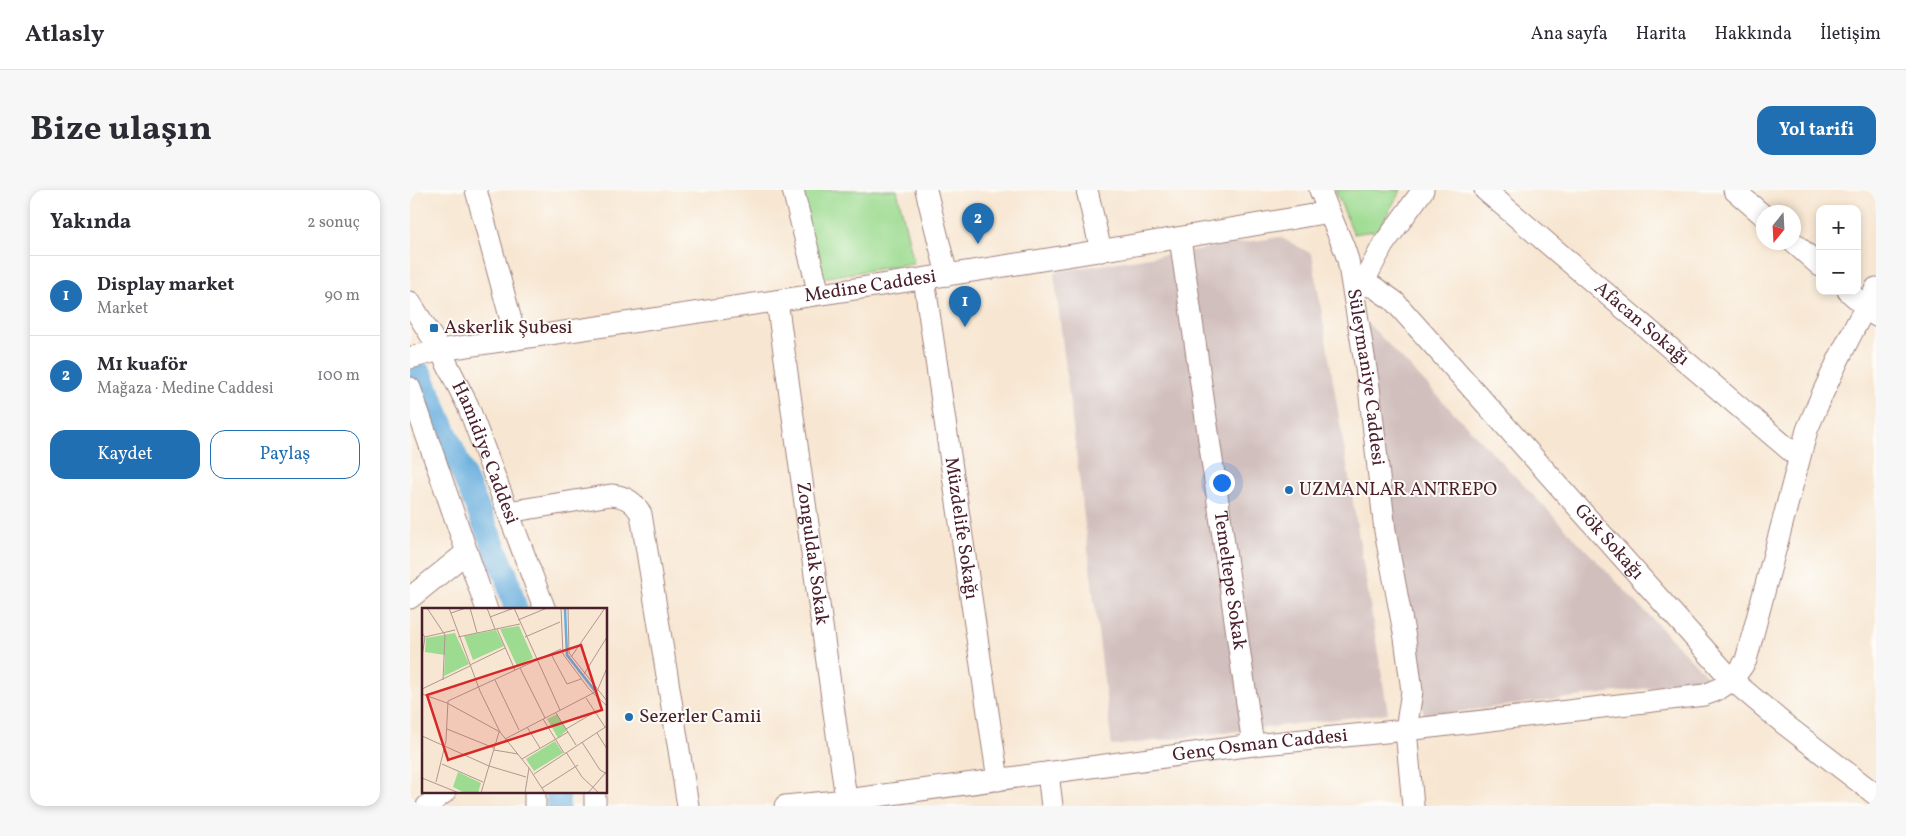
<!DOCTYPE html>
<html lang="tr">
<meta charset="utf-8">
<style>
:root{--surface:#fff;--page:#f7f7f7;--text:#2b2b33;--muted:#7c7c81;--line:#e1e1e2;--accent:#1f6fb2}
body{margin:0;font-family:Vollkorn,serif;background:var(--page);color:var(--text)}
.controls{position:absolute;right:15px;top:15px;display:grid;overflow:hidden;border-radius:10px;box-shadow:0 2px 8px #0003}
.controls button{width:45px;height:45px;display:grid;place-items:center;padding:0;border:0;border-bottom:1px solid var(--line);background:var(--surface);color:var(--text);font:25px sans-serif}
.compass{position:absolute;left:1346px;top:15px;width:45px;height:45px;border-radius:50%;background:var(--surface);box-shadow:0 2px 8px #0003;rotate:198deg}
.you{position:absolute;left:811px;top:292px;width:18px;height:18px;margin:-12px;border:4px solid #fff;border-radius:50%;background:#1a73e8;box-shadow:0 0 0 8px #1a73e833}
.badge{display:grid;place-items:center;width:32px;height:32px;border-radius:50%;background:var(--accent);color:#fff;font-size:16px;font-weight:700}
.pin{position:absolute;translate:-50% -41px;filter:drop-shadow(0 1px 2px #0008)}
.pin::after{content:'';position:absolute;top:26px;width:18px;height:15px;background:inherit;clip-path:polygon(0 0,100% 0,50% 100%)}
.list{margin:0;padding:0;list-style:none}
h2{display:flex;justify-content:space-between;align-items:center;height:65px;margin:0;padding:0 20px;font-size:21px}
h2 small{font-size:16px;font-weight:400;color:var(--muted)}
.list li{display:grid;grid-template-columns:32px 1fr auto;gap:15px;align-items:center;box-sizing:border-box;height:80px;padding:0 20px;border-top:1px solid var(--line)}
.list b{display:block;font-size:19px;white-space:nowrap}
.list p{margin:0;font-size:16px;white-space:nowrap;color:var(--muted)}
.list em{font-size:16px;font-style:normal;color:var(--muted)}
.actions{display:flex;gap:10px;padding:15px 20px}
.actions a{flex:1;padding:11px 0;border:1px solid var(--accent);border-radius:15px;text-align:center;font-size:18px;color:var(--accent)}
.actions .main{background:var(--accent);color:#fff}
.map{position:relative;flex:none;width:1466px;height:616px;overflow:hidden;border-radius:15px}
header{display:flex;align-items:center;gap:30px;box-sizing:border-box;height:70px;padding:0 25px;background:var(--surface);border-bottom:1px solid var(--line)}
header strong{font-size:24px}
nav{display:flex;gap:28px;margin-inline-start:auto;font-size:18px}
.intro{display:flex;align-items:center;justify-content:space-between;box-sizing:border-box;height:120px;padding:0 30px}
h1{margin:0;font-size:35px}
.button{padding:12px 22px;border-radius:15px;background:var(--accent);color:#fff;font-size:18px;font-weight:700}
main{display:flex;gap:30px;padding:0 30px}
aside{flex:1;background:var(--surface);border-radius:15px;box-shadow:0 2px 8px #0003}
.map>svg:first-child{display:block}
.industrial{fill:#d1bfbd}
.green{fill:#9ddb91;stroke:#747d5e}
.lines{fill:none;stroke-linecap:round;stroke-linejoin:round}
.canal{stroke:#67aede;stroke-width:24}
.minor-casing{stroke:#a0827e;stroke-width:23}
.minor{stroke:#fff;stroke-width:21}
.poi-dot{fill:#1f6fb2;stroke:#fdfcf7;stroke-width:2}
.labels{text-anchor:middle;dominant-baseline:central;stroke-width:4;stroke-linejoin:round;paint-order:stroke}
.street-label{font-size:19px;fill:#4a1f2b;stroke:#fdfcf7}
.poi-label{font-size:19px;fill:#4a1f2b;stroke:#fdfcf7;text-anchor:start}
.inset-river{fill:none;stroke:#67aede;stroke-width:2.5}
.inset-road{fill:none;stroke:#b2968f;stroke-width:1}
.view{fill:#d62828;fill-opacity:0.15;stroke:#d62828;stroke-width:2.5}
.inset-edge{fill:none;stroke:#4a1f2b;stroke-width:2.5}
</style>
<header>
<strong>Atlasly</strong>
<nav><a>Ana sayfa</a><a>Harita</a><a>Hakkında</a><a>İletişim</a></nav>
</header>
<div class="intro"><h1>Bize ulaşın</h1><a class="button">Yol tarifi</a></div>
<main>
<aside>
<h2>Yakında<small>2 sonuç</small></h2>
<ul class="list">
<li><span class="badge">1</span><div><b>Display market</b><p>Market</p></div><em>90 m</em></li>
<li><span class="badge">2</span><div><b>M1 kuaför</b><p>Mağaza · Medine Caddesi</p></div><em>100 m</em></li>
</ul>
<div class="actions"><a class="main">Kaydet</a><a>Paylaş</a></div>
</aside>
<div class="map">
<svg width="1466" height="616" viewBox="0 0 1466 616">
<rect width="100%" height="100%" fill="#fdfcf7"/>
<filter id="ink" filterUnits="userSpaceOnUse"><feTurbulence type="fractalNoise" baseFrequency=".02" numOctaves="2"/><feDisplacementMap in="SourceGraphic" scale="10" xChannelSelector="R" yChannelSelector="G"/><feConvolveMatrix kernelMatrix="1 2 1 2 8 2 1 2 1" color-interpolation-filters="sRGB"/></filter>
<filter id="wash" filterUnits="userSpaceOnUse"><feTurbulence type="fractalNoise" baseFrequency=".0096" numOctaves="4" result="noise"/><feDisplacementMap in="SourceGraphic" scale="20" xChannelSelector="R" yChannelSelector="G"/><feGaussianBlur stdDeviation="1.12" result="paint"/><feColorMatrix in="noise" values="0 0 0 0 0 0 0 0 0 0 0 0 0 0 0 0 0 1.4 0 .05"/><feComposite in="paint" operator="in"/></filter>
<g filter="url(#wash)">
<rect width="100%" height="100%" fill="#f7e6d1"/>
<path class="industrial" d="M870 47 902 64 978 523 702 556 644 82Z
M946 121 1301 490 1014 526Z"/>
<path class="green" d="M382 0H487L504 73 405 89Z
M925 0H991L968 40 944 44Z"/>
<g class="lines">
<path class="canal" d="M11 185 96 385 106 420
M148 616V602"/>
</g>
</g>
<g filter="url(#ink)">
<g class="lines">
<defs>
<g id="minor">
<path d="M66 0 106 149"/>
<path d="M383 0 409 104"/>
<path d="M516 0 537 85"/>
<path d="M677 0 691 61"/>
<path id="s1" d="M910 0 934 58 938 70 959 197 975 341 995 448 1002 501 996 540 1003 616"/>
<path id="s2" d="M1075 0 1389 268"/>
<path d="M1324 0 1354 26"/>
<path id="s3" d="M770 48 843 555"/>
<path d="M1383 52 1410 76"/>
<path id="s4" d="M514 89 588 590"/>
<path id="s5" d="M943 92 964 97 984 111 1322 490 1373 533 1466 605"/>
<path d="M953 93 973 55 1013 0"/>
<path d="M1438 101 1466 126"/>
<path id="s6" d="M367 111 437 616"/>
<path id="s7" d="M0 112 30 160 58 216 135 420"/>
<path id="s8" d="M0 168 30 160C327 117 624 74 919 22"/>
<path d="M0 198 77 420"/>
<path d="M98 322 201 305C215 306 224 311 231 324L278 616"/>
<path d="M0 408 57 362"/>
<path d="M638 583 642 616"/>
<path d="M185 602V616"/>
<path d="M17 616 35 602"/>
<path d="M125 616V602"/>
<path id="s9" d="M375 616 437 610 843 555 996 540 1294 505C1314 499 1326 488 1336 470L1397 240C1417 191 1440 144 1466 98"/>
</g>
</defs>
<use href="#minor" class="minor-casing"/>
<use href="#minor" class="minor"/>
</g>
</g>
<g class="poi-dot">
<rect x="19" y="133" width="10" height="10" rx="2.5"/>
<circle cx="879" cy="300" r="5"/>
<circle cx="219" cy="527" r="5"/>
</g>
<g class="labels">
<g class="street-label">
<text stroke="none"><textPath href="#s8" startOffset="466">Medine Caddesi</textPath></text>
<text stroke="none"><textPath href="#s2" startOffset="206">Afacan Sokağı</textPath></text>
<text stroke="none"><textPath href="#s1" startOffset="194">Süleymaniye Caddesi</textPath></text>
<text stroke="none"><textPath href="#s7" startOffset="169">Hamidiye Caddesi</textPath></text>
<text stroke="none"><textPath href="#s4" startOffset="252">Müzdelife Sokağı</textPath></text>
<text stroke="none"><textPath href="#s5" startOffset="369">Gök Sokağı</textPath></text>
<text stroke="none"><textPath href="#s6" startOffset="255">Zonguldak Sokak</textPath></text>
<text stroke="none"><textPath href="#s3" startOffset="346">Temeltepe Sokak</textPath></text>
<text stroke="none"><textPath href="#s9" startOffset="479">Genç Osman Caddesi</textPath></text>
</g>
<g class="poi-label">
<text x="34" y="138">Askerlik Şubesi</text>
<text x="889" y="300">UZMANLAR ANTREPO</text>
<text x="229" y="527">Sezerler Camii</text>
</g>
</g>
<g transform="translate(12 418)">
<rect width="185" height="185" fill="#f7e6d1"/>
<path d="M97 18 111 50 95 58 78 21ZM74 22 82 38 51 52 42 28ZM33 25 47 56 22 68 23 47 3 44 4 30ZM135 106 145 122 136 130 125 111ZM133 133 141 145 112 163 104 151ZM36 164 59 175 56 185H43L31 179Z" fill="#9ddb91"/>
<path class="inset-river" d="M143 1 145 47 173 83"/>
<path class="inset-road" d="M5 0 23 27 21 72M27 0 58 83 78 124 107 160 123 185M48 0 55 25M65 0 73 21M92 0 138 102M139 0 141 46 167 81 185 98M146 0 147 45 185 93M29 5 44 0M68 9 92 0M96 12 125 0M75 21 93 62M0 25 3 29 0 49M3 29 33 22M36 29 98 16M103 29 138 14M129 46 145 76 159 71M149 49 183 0M48 57 83 40M98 60 123 110M162 66 185 29M73 72 97 122M0 81 48 58M0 86 25 95 78 124M164 90 183 119M134 105 154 137M121 111 142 145M105 119 118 140M25 121 72 140M144 121 173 104M175 125 185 141M0 128 67 158 104 169M83 131 175 83 185 60M160 134 178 162 185 166M72 142 96 146M144 144 160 169 177 185M100 151 146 124M20 156 61 174M112 166 185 118M0 170 37 185M14 174 24 133 26 93 139 41M120 180 156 157M59 185 77 124M103 185 107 160M166 185 185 163"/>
<path class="view" d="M159 37 180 102 26 152 5 87Z"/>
<rect width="185" height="185" class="inset-edge"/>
</g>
</svg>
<div class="controls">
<button>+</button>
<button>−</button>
</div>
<svg class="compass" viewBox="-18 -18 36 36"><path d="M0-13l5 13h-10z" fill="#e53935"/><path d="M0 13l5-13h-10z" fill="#7c7c81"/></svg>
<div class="you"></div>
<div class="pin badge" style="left:555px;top:137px">1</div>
<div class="pin badge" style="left:568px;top:54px">2</div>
</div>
</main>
